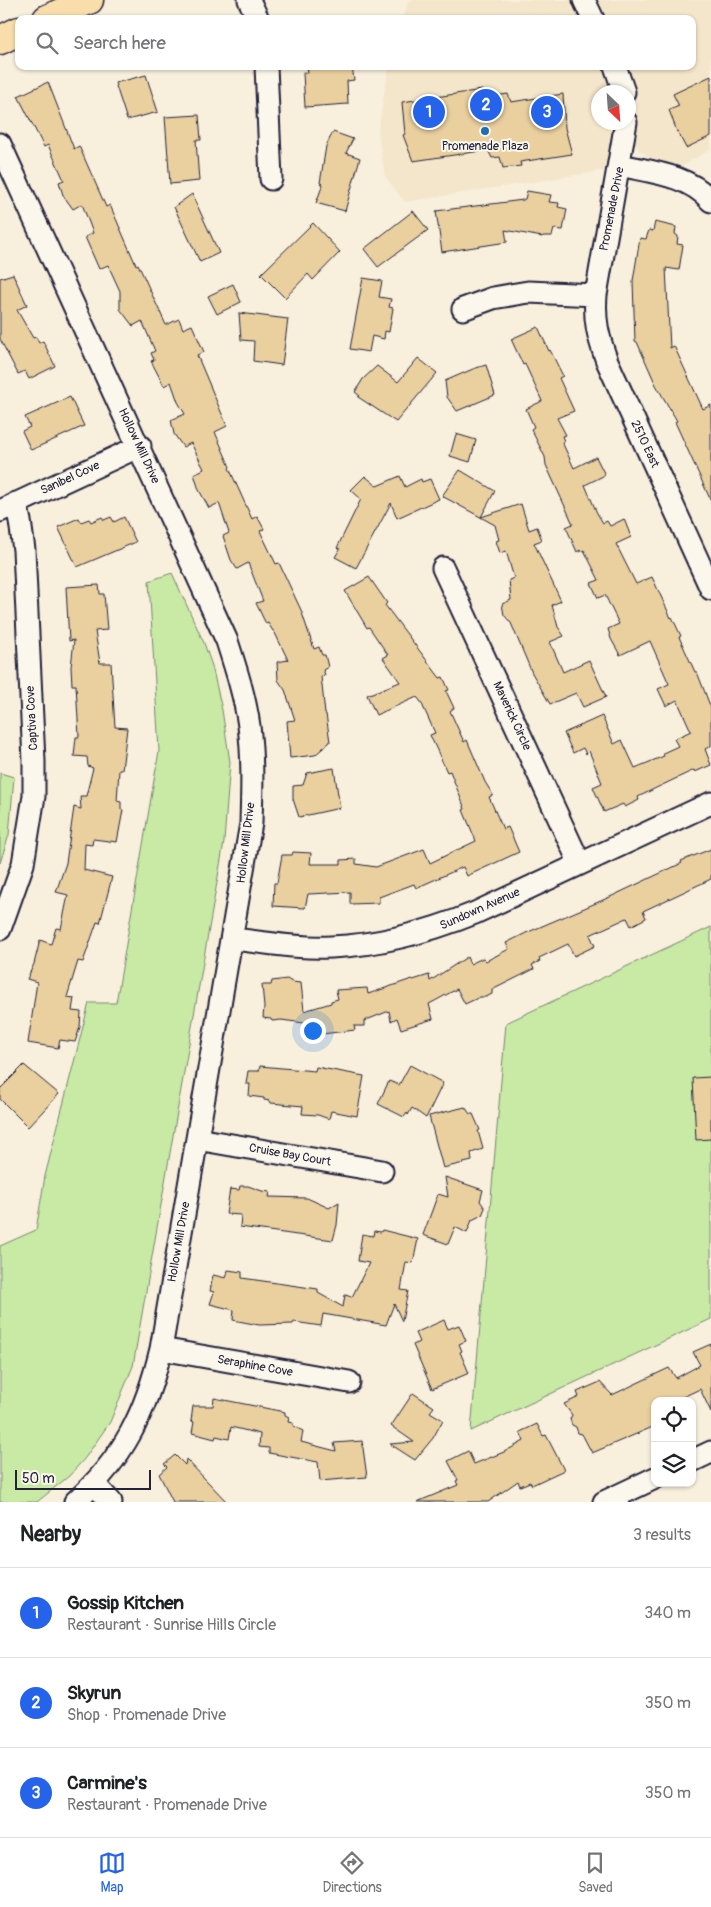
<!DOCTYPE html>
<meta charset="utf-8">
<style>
:root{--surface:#fff;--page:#f6f6f6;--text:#202124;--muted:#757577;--line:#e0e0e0;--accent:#2563eb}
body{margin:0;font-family:Pangolin,sans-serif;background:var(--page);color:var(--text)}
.controls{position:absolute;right:15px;bottom:15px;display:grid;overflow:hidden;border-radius:10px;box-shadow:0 1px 4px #0004}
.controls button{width:45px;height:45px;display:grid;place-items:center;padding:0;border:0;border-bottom:1px solid var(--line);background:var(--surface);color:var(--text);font:25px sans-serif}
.compass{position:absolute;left:591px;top:85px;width:45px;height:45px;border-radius:50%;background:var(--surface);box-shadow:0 1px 4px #0004;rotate:155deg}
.scale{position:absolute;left:15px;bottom:12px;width:136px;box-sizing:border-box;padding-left:5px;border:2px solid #22223b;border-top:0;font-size:14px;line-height:18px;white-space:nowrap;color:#22223b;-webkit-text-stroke:4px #fbf7ec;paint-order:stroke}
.you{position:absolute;left:312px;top:1030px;width:18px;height:18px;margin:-12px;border:4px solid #fff;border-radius:50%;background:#1a73e8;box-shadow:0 0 0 8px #1a73e833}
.badge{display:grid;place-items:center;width:32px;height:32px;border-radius:50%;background:var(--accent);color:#fff;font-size:16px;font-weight:700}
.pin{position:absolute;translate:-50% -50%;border:2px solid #fff;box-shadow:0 1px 5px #0006}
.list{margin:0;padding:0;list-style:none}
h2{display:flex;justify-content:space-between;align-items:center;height:65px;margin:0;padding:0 20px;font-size:21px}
h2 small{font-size:16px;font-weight:400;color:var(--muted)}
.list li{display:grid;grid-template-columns:32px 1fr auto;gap:15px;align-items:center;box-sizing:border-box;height:90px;padding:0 20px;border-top:1px solid var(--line)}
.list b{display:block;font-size:19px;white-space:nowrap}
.list p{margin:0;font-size:16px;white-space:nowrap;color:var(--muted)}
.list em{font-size:16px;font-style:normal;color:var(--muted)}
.icon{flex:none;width:28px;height:28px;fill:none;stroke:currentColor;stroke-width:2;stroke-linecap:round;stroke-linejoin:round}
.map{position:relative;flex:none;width:711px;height:1502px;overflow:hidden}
.search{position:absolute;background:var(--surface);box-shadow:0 1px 4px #0004;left:15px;right:15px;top:15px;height:55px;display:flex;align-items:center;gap:12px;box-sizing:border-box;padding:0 18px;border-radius:10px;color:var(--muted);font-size:19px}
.sheet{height:335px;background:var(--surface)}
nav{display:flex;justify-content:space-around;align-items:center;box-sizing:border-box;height:70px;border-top:1px solid var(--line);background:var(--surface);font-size:14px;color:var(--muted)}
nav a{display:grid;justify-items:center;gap:2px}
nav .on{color:var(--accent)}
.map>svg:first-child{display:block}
.built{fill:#f4e6ca}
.green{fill:#c8eaa4;stroke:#758670}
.building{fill:#ead09f;stroke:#22223b}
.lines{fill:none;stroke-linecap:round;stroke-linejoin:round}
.minor-casing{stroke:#22223b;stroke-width:25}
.major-casing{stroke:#22223b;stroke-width:31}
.minor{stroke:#fbf7ec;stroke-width:21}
.major{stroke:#f9deab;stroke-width:28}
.poi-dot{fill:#1f6fb2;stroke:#fbf7ec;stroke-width:2}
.labels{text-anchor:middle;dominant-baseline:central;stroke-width:4;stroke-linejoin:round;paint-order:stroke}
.poi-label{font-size:12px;fill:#22223b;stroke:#fbf7ec}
.street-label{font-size:12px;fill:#22223b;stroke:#fbf7ec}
</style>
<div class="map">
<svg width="711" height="1502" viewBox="0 0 711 1502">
<rect width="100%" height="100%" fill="#f8efdd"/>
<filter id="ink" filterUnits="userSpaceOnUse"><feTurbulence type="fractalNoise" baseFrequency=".02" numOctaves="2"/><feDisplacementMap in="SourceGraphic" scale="10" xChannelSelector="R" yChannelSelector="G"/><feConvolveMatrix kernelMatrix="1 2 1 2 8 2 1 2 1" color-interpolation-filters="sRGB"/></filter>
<g filter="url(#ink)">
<path class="built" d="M409 0H574L582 19H403Z
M596 0H711V149L682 166 652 159 639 150 635 141 637 102 635 89 626 66H692V19H604Z
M389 66H604L614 92H598V122L616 123 607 170 405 202 385 176 378 132Z"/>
<path class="green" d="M172 573 204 643 212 666 222 710 230 762 224 842 133 1366 110 1422 85 1458 69 1476 37 1502H0V1246L36 1230 45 1176 89 1003H116L159 751 149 581Z
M0 773 14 777 9 835 0 863Z
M711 927V1319L471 1431 506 1023Z"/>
<path class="building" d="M307 66H352L354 80 347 81 348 104 305 107 303 73H308Z
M146 75 158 112 127 120 115 83Z
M711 76V136L686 148 676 129 669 110 679 106 673 94Z
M48 82 74 149 79 146 106 207 110 205 136 265 138 264 166 325 179 319 183 329 192 325 204 352 197 355 227 426 215 432 230 467 229 468 252 519 257 516 264 529 260 531 276 564 279 563 301 610 314 649 319 647 322 655H325L328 667 323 670 325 675 321 676 325 714H326L330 742 315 755 290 758 287 721 295 720 285 690 278 680 277 662 288 660 274 631H273L268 623 266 624 256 603 263 601 248 563 237 569 231 560 223 536 229 533 219 503 209 508 199 490 194 474 204 469 191 443 183 447 174 434 171 420 185 414 178 402 171 382 164 386 151 361 154 360 151 353 155 351 142 321 133 326 120 309V291L108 265 99 269 85 237 93 233 82 204 73 209 63 195 59 182 64 180 48 145 44 147 18 96Z
M482 90V98L508 94 511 102 563 94 565 128 572 154 520 162 521 166 503 168 500 157 492 158 488 150 413 161 403 135 405 134 402 102Z
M199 115 201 140H196L199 181 170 184 165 117Z
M333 132 353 139 346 153 360 158 345 211 316 203 323 184 320 183 326 146Z
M527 191 551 195 549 202 559 203 558 207 567 209 563 230 554 229 552 236H543L542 237 505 230 507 242 442 252 436 211 523 200 525 199Z
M192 194 219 253 200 262 174 207Z
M413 211 428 230 378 267 364 249Z
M655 222 676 227 675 234 678 236 677 244 683 245 679 270 666 268 670 348 674 346 703 409 711 405V501L675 422 677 421 656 385 637 342 635 341 633 281 640 238 646 239 649 230 653 231Z
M313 223 340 252 313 280 308 274 285 298 261 274Z
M13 274 27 305 17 310 33 338 36 337 39 343 43 341 55 366 29 379 25 371 18 374 0 339V278Z
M363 278 382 281 379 297 391 299 389 307 393 308 389 332 385 331 384 339 372 336 369 352 350 349Z
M233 284 241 302 217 314 208 296Z
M239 313 288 319 282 365 253 361 254 341 241 340Z
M538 327 549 351 550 350 563 376 559 378 574 411 557 418 566 435 562 436 564 441 562 442 574 468 596 457 605 475 585 485 597 513 603 523 607 521 610 526 624 519 631 537 616 544 636 584 652 577 671 618 672 617 681 636 679 637 695 672H697L711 708V746L705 749 711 765 695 772 694 770 656 788 638 797 639 800 625 807 623 804 604 812 593 787 602 783 589 751 586 754 583 748 573 753 564 733 602 716 614 744 622 740 635 768 664 756 663 753 678 746 674 739 691 731 677 700 666 706 658 689 669 684 650 641 620 655 611 639 608 629 619 624 605 595 598 598 591 583 599 580 584 550 580 552V550L577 552 566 527 573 524 546 465 545 457 531 429 534 427 526 409 542 401 525 364 523 365 511 339Z
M418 358 437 373 396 422 358 397 360 396 355 392 363 379 377 366 398 382Z
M486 365 495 395 457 411 447 397 445 381 473 369Z
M70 397 84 426 31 450 22 431 30 427 25 417Z
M456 434 476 440 470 462 450 456Z
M460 470 495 491 481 517 521 504 529 530 537 527 542 540 534 543 561 601 552 605 558 627 564 636 550 642 563 672 589 660 606 697 583 707 576 693 550 704 532 673 511 623 504 615 502 604 511 600 509 580 514 578 506 551 500 553 496 541 499 540 495 525 442 496Z
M365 476 377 486 400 476 405 487 421 479 422 482 430 479 439 499 397 518 391 503 356 568 335 557 340 549 337 548 361 499 351 490Z
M102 517 104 520 111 517 114 522 124 517 136 542 77 567 58 527 79 518 81 522 89 519 91 522Z
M369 577 387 603 385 605 440 678 443 677 449 690 446 691 454 708 450 711 464 742 467 740 485 782 493 795 489 797 503 829 508 827 519 852 467 876 463 867 416 888 414 884 379 897V903L350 904V892L308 894 305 908 273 906 274 883H277L282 855H292L293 852 311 853 310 864H341V860L356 859V864L376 867 424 849 430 863 476 841 463 810 465 809 450 771 447 772 430 735 435 733 421 702 417 697 376 715 367 695 400 682 383 658 388 655 369 627 367 628 345 591Z
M99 585 100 594H104L107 630 95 631 100 663H111L115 727 127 728 122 770H119L117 801 121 802V809L123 810 117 842 93 839 92 845 85 844 84 870 112 877 100 923 97 922 83 962 78 961 67 997 74 998 72 1011 81 1012 80 1027 75 1042 60 1040 58 1048 28 1043 37 982 27 979 34 964 40 940 51 944 56 928 61 929 68 895 56 892 66 863 74 807 81 809 80 796H86L93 768 88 766 87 757 74 756 76 737H79L76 685H72L71 667 74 640 69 641 66 587Z
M334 768 340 808 299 817 293 799V786L303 785 307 773Z
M711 849V879L643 911 646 918 631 926 627 918 590 935 595 946 574 956 568 944 539 958 540 961 532 965 534 969 492 990V994L486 997H480L465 1004 457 989 433 1002 429 1004 433 1019 401 1029 397 1018 391 1021 389 1011 364 1021V1026H354L355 1030 322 1034 320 1025 281 1020 272 1021 271 1019 263 1018 264 1007 262 985H271L272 981 287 979 292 982 301 983 304 1011 331 1003V1001L338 999 336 990 367 988 368 994 412 979 413 980 429 975 430 981 467 957 470 964 483 958 486 961 509 949 506 943 526 933 610 897 682 863 681 861Z
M24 1065 59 1094 28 1127 0 1099V1089Z
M410 1065 443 1083 426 1118 412 1108 408 1115 407 1113 404 1117 378 1104 389 1081 399 1085Z
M260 1066 315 1071 316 1067 364 1076 357 1116 331 1111 329 1119 318 1115 302 1114 303 1106 271 1103 270 1101 264 1100V1098L249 1096 250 1084H246L248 1071H259Z
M711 1077V1139L696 1140 693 1078Z
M465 1107 470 1114H473L480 1130 478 1131 483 1149 471 1153 472 1161 443 1168 429 1116Z
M445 1177 483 1190 480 1201 485 1208 482 1215 472 1220 467 1233 455 1227 448 1244 423 1235 438 1194 448 1197Z
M240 1186H248L262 1191 270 1192 269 1197 307 1198 329 1208 339 1202 337 1225 333 1240 240 1227 241 1215 226 1214 230 1189 239 1190Z
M382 1230 418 1239 413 1263 406 1262 401 1290 408 1291 402 1321 394 1304 386 1325 323 1314 321 1326 294 1322 293 1324 259 1325 233 1320 234 1310 210 1304 214 1292 210 1291 213 1275 226 1278 228 1270 242 1272V1278L318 1289V1293L343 1307 345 1295 352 1297 369 1263 358 1261 362 1234 373 1236 374 1231 381 1232Z
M444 1320 448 1329 459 1325 466 1341 459 1344 462 1351 460 1352 469 1373 432 1389 413 1345 419 1342 415 1333Z
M711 1344V1412L700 1389 674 1401H655V1426L592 1453 582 1434 578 1433 576 1427 572 1425 570 1419 572 1415 564 1404 579 1397 577 1392 600 1382 612 1395 669 1368 676 1378 700 1365 693 1352Z
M413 1393 434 1407 430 1412 443 1420 433 1438 415 1460 390 1444 414 1442 391 1426Z
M214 1398 285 1412V1415L289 1417 288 1422 293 1423V1426L303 1431 301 1442 336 1451 334 1443 362 1441 367 1477 320 1481 318 1462 269 1453V1448L259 1447 260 1434 231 1427 229 1439 216 1436 215 1439 192 1433 194 1422 191 1421 193 1406H213Z
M537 1424 543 1436 546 1435 564 1470 532 1485 530 1482 520 1486 518 1481 488 1502H417L458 1485 456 1481 458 1480 448 1461 468 1451 474 1464 504 1452 524 1441 520 1432Z
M175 1455 185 1465 186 1459 227 1502H173L159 1474 167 1467 164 1464Z"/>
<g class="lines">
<defs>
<path id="minor" d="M249 0 258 19
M584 0 593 19
M266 66 271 179
M615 66 624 92
M626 122 596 295C594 320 598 337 607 361L711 589
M0 144 227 641C236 669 245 697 249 726 253 759 252 790 251 823L161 1349C146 1412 124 1458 75 1502
M620 165C651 172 689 175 711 201
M463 309 493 298 528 292 596 295
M0 511 140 446
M443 568 580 864
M0 929 23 864 34 796V761L24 550 20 521 16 503
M232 939C264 942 298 949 331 947 382 945 428 932 475 913L711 803
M197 1139 382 1171
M161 1349 349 1382
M692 1461 711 1452
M95 1485 111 1502
M604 1502 655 1478"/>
<path id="major" d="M47 19 89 0
M0 40 19 31"/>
</defs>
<use href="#minor" class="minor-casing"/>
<use href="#major" class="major-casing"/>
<use href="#minor" class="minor"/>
<use href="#major" class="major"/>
</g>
</g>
<circle class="poi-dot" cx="485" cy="131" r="5"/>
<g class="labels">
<g class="poi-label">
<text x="485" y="146">Promenade Plaza</text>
</g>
<g class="street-label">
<text transform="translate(612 209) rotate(-79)">Promenade Drive</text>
<text transform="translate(645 444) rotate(65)">2510 East</text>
<text transform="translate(139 446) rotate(65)">Hollow Mill Drive</text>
<text transform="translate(70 478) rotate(-25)">Sanibel Cove</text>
<text transform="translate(512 716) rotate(65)">Maverick Circle</text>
<text transform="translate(32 718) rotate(-93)">Captiva Cove</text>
<text transform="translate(246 843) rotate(-83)">Hollow Mill Drive</text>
<text transform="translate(480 909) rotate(-24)">Sundown Avenue</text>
<text transform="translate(290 1155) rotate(10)">Cruise Bay Court</text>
<text transform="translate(179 1242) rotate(-80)">Hollow Mill Drive</text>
<text transform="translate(255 1366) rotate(10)">Seraphine Cove</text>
</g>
</g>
</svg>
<div class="controls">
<button><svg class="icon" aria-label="locate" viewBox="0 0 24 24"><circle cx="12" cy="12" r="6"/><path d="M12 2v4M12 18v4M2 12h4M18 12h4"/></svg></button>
<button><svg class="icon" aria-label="layers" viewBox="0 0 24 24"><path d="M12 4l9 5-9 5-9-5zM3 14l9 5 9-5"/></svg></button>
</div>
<svg class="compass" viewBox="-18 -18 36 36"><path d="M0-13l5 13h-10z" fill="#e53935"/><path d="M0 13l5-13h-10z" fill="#757577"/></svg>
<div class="scale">50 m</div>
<div class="you"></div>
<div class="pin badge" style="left:429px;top:112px">1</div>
<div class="pin badge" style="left:486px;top:105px">2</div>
<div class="pin badge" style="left:547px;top:112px">3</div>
<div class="search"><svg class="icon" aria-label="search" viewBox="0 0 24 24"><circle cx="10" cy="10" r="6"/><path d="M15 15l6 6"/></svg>Search here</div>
</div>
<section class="sheet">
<h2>Nearby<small>3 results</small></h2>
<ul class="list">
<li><span class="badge">1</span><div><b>Gossip Kitchen</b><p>Restaurant · Sunrise Hills Circle</p></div><em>340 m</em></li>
<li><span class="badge">2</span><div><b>Skyrun</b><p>Shop · Promenade Drive</p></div><em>350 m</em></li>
<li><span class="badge">3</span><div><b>Carmine's</b><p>Restaurant · Promenade Drive</p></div><em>350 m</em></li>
</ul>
</section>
<nav>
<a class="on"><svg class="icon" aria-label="map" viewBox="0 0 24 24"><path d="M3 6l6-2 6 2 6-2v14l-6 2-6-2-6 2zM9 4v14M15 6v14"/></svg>Map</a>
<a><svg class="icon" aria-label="directions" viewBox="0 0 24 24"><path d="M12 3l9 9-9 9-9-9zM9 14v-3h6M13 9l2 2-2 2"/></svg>Directions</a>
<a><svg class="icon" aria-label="saved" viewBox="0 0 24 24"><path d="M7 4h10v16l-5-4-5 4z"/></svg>Saved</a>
</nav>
